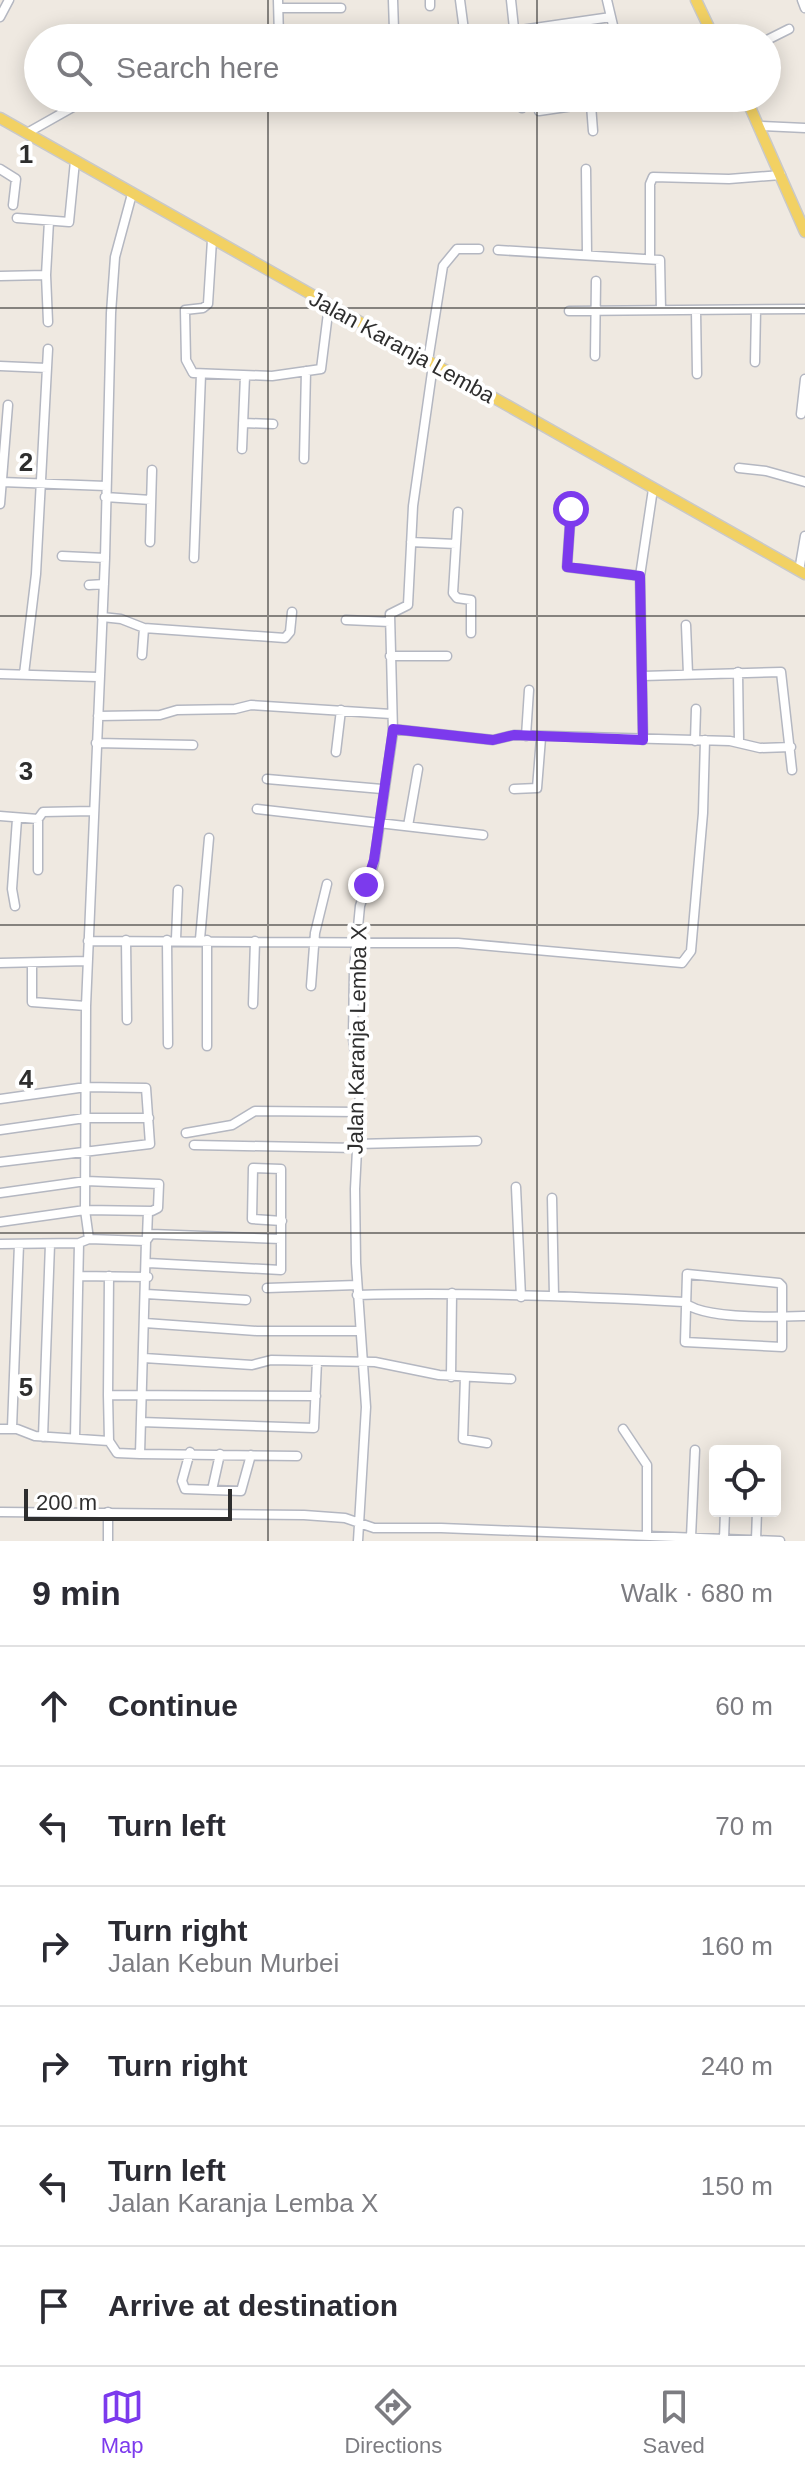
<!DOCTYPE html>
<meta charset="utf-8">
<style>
:root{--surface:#fff;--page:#f7f7f7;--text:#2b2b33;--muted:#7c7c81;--line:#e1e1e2;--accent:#7c3aed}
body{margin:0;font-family:Arial,sans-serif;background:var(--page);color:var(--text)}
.controls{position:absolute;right:24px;bottom:24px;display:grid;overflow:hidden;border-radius:8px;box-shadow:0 4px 20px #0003}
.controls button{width:72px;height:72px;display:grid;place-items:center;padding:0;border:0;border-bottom:2px solid var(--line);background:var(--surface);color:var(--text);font:40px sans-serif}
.scale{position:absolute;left:24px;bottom:20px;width:208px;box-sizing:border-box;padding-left:8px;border:4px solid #2e2e2e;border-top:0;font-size:22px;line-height:28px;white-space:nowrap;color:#2e2e2e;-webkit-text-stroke:6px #fff;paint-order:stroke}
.stop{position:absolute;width:24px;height:24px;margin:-18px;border:6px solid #7c3aed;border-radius:50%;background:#fff}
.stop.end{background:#7c3aed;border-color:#fff;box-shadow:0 2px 8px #0008}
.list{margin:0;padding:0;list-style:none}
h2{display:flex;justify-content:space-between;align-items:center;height:104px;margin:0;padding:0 32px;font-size:34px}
h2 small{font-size:26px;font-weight:400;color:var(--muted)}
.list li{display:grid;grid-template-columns:52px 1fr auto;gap:24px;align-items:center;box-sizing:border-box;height:120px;padding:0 32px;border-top:2px solid var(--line)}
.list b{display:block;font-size:30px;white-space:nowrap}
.list p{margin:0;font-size:26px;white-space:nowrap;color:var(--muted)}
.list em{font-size:26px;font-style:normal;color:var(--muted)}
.icon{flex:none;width:44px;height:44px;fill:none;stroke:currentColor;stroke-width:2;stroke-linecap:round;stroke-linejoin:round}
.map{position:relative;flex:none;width:805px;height:1541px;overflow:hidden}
.search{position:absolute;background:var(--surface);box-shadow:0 4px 20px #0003;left:24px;right:24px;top:24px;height:88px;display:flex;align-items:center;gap:20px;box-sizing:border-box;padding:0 28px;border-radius:44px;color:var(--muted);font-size:30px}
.sheet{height:824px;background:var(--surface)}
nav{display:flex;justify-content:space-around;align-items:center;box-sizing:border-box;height:112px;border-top:2px solid var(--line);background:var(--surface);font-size:22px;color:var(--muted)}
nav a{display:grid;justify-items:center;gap:4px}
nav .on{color:var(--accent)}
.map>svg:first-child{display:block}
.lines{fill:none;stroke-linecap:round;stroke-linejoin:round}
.minor-casing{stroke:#b4b7c1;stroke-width:11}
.major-casing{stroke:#c9c9c9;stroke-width:13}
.minor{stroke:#fff;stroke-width:8}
.major{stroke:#f2d163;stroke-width:10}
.route{stroke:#7c3aed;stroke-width:10}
.grid{fill:none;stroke:#2e2e2e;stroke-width:2;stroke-opacity:0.55}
.labels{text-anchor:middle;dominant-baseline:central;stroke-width:8;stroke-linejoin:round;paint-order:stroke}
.street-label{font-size:22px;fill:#2e2e2e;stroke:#fff}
.grid-label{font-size:26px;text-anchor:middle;font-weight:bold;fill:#2e2e2e;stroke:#fff;stroke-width:8;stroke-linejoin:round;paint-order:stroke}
</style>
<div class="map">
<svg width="805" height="1541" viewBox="0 0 805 1541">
<rect width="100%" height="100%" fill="#efe9e1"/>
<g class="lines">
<defs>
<path id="minor" d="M278 0 279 38
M393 0 394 30
M430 0V6
M460 0 465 38
M511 0 515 38
M607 0 616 38
M802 0 805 8
M279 8H341
M0 17 9 0
M564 24 566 38
M514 31 611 17
M767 40 789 29
M476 98V104
M521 98 522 108
M591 105 593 131
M539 111 628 98
M760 126 805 128
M27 133 89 98
M0 169 16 179 13 205
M586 169 587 254
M17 218 69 222 75 161
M212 240 208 304 203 308 185 310 186 360 193 373 272 376 321 369 329 305
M498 250 660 260 661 310
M650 259V184L653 177 729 179 781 175
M0 276 46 275
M569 311 805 309
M696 311 697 374
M48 322 46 275 49 221
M595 356 596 281
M428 361 443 266 457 249H479
M755 362 756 310
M0 366 47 368
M801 414 805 379
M243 423 273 424
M242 449 245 376
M304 459 306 371
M739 468 766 471 805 482
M2 482 106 486
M105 497 151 500
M0 504 8 405
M571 509 567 567 640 576
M458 512 453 593 457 598 471 600V633
M150 542 152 470
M411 542 456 544
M62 556 105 558
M194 558 201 374
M799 571 805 536
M89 585 104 584
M102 617 121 619 144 628 285 638 290 632 292 612
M346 620 390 622
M686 625 688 674
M142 655 144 628
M390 656H447
M738 672 739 741
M0 674 98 677
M24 674 36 574 48 349
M643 676 781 672 792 770
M98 716 160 715 177 710 235 709 251 705 391 714
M393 729 493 740 514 735 730 741 760 748 791 747
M526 736 529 690
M643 740 640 576 653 489
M695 741 696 709
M96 743 193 745
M336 752 341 710
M267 779 382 789
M514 789 537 788 541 738
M257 809 483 835
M0 816 38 819 43 812 93 811
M38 819V870
M408 826 418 769
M15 906 12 889 17 819
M176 939 178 890
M200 939 209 838
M126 940 127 1020
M167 940 168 1044
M88 941 458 943 682 963 691 951 703 813 705 740
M0 963 87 961
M32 963V1002L86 1006
M311 986 315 933 327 884
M253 1004 255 941
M207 1046V940
M0 1099 86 1087 146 1088 150 1144 0 1162
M0 1130 85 1118H149
M186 1133 232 1125 255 1111 360 1112
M357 1144 477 1141
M194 1145 357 1148
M516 1187 521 1297
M0 1193 86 1181 159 1184 158 1208 152 1211 85 1210 0 1222
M552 1198 554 1296
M147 1237 148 1211
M89 1239 85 1210 86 1006 105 558 111 313 115 257 132 194
M146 1241 140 1454 297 1456
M146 1241 151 1234 281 1239
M0 1244 79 1243 89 1239 146 1241
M148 1263 281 1270V1169L253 1168 252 1219 282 1221
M687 1274 779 1283 782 1286V1347L685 1342Z
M79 1276 148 1277
M109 1276 108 1395 316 1396
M267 1288 357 1285
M146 1294 246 1300
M357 1295C466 1292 575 1296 684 1302 703 1320 777 1317 805 1316
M145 1323 257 1331H359
M144 1358 252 1365 271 1360 375 1362 439 1375 511 1379
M451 1377 452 1293
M465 1377 463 1439 487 1443
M108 1395 109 1441 117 1453 140 1454
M141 1422 314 1428 317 1361
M12 1428 19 1244
M0 1429H17L35 1436 109 1441
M623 1429 647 1465V1535
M43 1437 50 1244
M75 1438 79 1243
M190 1452 182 1481 185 1489 241 1491 251 1455
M212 1490 220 1454
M0 1512 304 1515 345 1518 374 1528H441L780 1541
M108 1512V1541
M691 1537 695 1450
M724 1539 725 1511
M756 1540 757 1511
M358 1541 366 1407 356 1263 355 1189 360 1091 353 1039 354 969 360 906 374 863 393 732 390 614 408 605 413 506 433 365"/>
<path id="major" d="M696 0 714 38
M746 98 805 232
M0 118 805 574"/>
</defs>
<use href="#minor" class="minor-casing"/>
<use href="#major" class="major-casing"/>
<use href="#minor" class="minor"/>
<use href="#major" class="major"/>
</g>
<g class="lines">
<path class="route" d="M366 885 374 860 393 729 493 740 514 735 643 740 640 576 567 567 571 509"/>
</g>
<path class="grid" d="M268 0V38M537 0V38M268 98V1541M537 98V1541M0 308H805M0 616H805M0 925H805M0 1233H805"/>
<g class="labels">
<g class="street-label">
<text transform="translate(402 347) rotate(29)">Jalan Karanja Lemba</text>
<text transform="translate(357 1040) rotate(-89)">Jalan Karanja Lemba X</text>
</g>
</g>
<g class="grid-label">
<text x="26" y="163">1</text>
<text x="26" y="471">2</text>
<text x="26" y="780">3</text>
<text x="26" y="1088">4</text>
<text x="26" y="1396">5</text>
</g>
</svg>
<div class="controls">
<button><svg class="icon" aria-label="locate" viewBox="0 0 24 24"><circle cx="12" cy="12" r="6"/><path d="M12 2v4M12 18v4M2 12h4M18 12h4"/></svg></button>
</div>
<div class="scale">200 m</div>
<div class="stop" style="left:571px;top:509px"></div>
<div class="stop end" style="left:366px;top:885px"></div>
<div class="search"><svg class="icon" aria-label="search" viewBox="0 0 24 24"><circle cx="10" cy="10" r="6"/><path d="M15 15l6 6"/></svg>Search here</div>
</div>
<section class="sheet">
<h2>9 min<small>Walk · 680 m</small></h2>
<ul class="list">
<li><svg class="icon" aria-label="ahead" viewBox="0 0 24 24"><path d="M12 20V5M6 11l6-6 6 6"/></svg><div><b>Continue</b></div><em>60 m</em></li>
<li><svg class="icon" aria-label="left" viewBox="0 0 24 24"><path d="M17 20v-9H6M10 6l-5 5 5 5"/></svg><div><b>Turn left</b></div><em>70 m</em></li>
<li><svg class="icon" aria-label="right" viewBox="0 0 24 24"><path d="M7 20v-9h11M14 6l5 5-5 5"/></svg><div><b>Turn right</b><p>Jalan Kebun Murbei</p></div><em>160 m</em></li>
<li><svg class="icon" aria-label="right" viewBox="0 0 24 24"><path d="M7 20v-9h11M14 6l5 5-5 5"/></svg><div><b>Turn right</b></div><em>240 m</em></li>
<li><svg class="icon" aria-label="left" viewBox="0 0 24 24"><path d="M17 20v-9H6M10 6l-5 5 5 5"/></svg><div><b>Turn left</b><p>Jalan Karanja Lemba X</p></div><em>150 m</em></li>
<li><svg class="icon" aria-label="arrive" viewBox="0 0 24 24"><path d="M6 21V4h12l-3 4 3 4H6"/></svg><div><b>Arrive at destination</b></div></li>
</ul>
</section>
<nav>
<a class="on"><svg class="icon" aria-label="map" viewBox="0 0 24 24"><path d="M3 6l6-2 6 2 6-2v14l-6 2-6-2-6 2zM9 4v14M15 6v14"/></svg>Map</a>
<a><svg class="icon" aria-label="directions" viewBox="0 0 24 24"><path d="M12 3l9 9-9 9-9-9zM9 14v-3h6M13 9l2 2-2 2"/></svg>Directions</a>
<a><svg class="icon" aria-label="saved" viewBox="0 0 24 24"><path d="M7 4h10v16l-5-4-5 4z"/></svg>Saved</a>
</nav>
